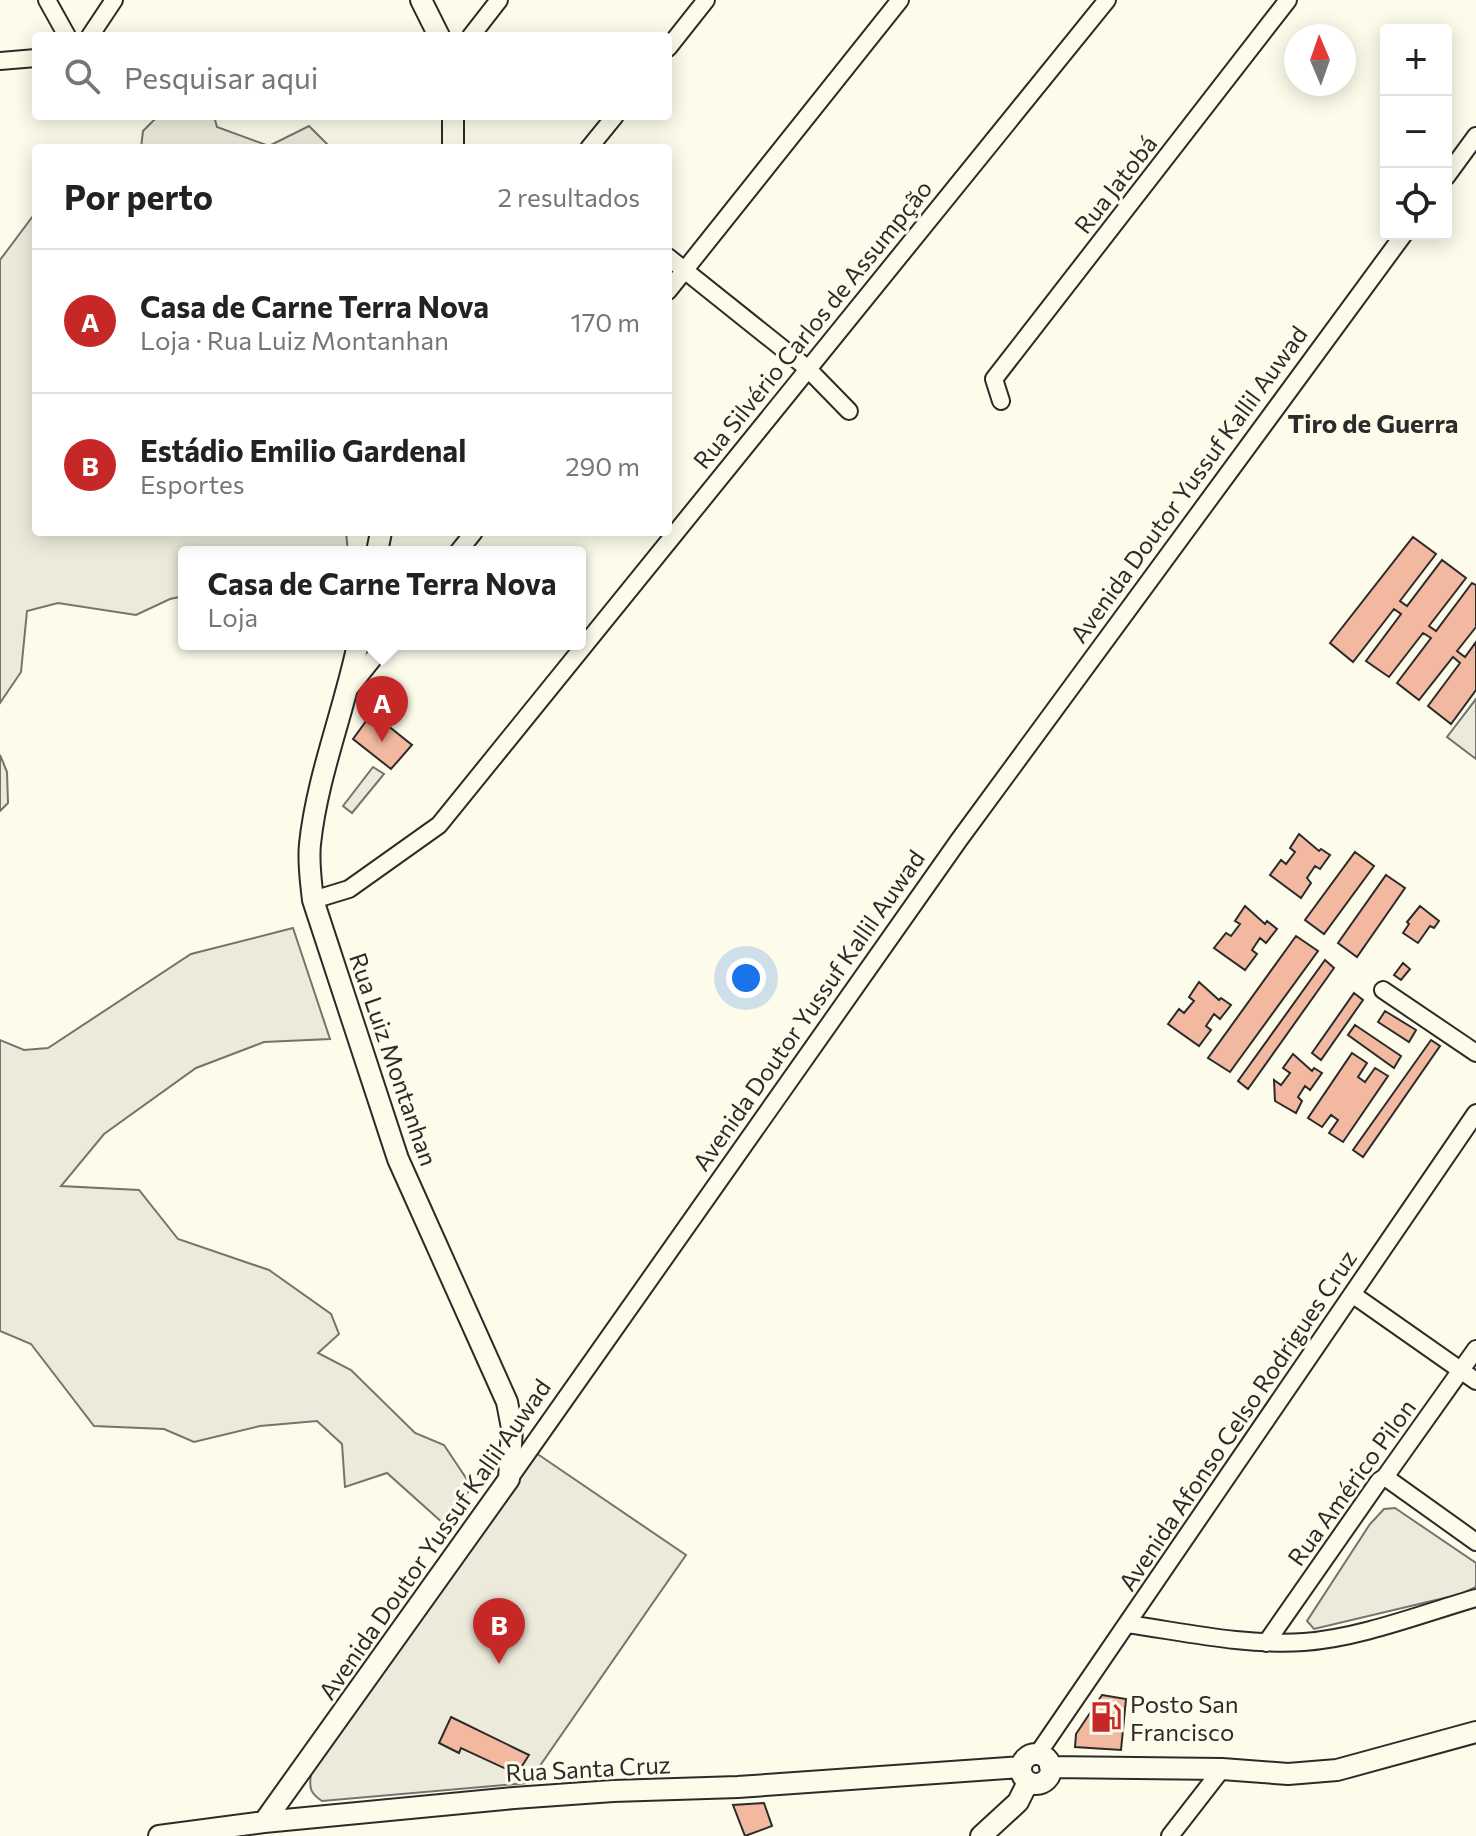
<!DOCTYPE html>
<html lang="pt">
<meta charset="utf-8">
<style>
:root{--surface:#fff;--page:#f6f6f6;--text:#222;--muted:#767676;--line:#e0e0e0;--accent:#c62828}
body{margin:0;font-family:Commissioner,sans-serif;background:var(--page);color:var(--text)}
.controls{position:absolute;right:24px;top:24px;display:grid;overflow:hidden;border-radius:8px;box-shadow:0 4px 20px #0003}
.controls button{width:72px;height:72px;display:grid;place-items:center;padding:0;border:0;border-bottom:2px solid var(--line);background:var(--surface);color:var(--text);font:40px sans-serif}
.compass{position:absolute;left:1284px;top:24px;width:72px;height:72px;border-radius:50%;background:var(--surface);box-shadow:0 4px 20px #0003;rotate:358deg}
.you{position:absolute;left:746px;top:978px;width:28px;height:28px;margin:-20px;border:6px solid #fff;border-radius:50%;background:#1a73e8;box-shadow:0 0 0 12px #1a73e833}
.badge{display:grid;place-items:center;width:52px;height:52px;border-radius:50%;background:var(--accent);color:#fff;font-size:26px;font-weight:700}
.pin{position:absolute;translate:-50% -66px;filter:drop-shadow(0 2px 4px #0008)}
.pin::after{content:'';position:absolute;top:42px;width:28px;height:24px;background:inherit;clip-path:polygon(0 0,100% 0,50% 100%)}
.popup{position:absolute;left:178px;top:546px;width:408px;height:104px;box-sizing:border-box;display:grid;place-content:center;border-radius:8px;background:var(--surface);filter:drop-shadow(0 2px 6px #0005);font-size:26px;white-space:nowrap;color:var(--muted)}
.popup b{font-size:30px;color:var(--text)}
.popup::after{content:'';position:absolute;left:50%;top:100%;margin-left:-16px;border:16px solid transparent;border-top-color:var(--surface)}
.list{margin:0;padding:0;list-style:none}
h2{display:flex;justify-content:space-between;align-items:center;height:104px;margin:0;padding:0 32px;font-size:34px}
h2 small{font-size:26px;font-weight:400;color:var(--muted)}
.list li{display:grid;grid-template-columns:52px 1fr auto;gap:24px;align-items:center;box-sizing:border-box;height:144px;padding:0 32px;border-top:2px solid var(--line)}
.list b{display:block;font-size:30px;white-space:nowrap}
.list p{margin:0;font-size:26px;white-space:nowrap;color:var(--muted)}
.list em{font-size:26px;font-style:normal;color:var(--muted)}
.icon{flex:none;width:44px;height:44px;fill:none;stroke:currentColor;stroke-width:2;stroke-linecap:round;stroke-linejoin:round}
.map{position:relative;flex:none;width:1476px;height:1836px;overflow:hidden}
.search{position:absolute;background:var(--surface);box-shadow:0 4px 20px #0003;left:32px;top:32px;width:640px;height:88px;display:flex;align-items:center;gap:20px;box-sizing:border-box;padding:0 28px;border-radius:8px;color:var(--muted);font-size:30px}
.panel{position:absolute;background:var(--surface);box-shadow:0 4px 20px #0003;left:32px;top:144px;width:640px;height:392px;border-radius:8px}
.map>svg:first-child{display:block}
.green{fill:#ecebdb;stroke:#74746e;stroke-width:2}
.parking{fill:#eceadb;stroke:#74746e;stroke-width:2}
.building{fill:#f2b8a0;stroke:#2b2b2b;stroke-width:2}
.lines{fill:none;stroke-linecap:round;stroke-linejoin:round}
.minor-casing{stroke:#2b2b2b;stroke-width:20}
.tertiary-casing{stroke:#2b2b2b;stroke-width:24}
.minor{stroke:#fdfbea;stroke-width:16}
.tertiary{stroke:#fdfbea;stroke-width:20}
.labels{text-anchor:middle;dominant-baseline:central;stroke-width:6;stroke-linejoin:round;paint-order:stroke}
.street-label{font-size:24px;fill:#2b2b2b;stroke:#fdfbea}
.poi-label{font-size:24px;fill:#2b2b2b;stroke:#fdfbea;text-anchor:start}
.neighbourhood-label{font-size:26px;font-weight:bold;fill:#2b2b2b;stroke:#fdfbea}
</style>
<div class="map">
<svg width="1476" height="1836" viewBox="0 0 1476 1836">
<rect width="100%" height="100%" fill="#fdfbea"/>
<path class="green" d="M158 116H214L217 127 269 146 309 126 331 148H141L143 131Z
M36 212V532H346L348 552H184V596L170 599 136 615 58 603 27 611 21 672 0 703V260Z
M1476 699V759L1447 737Z
M0 755 7 772 8 803 0 811Z
M293 928 330 1039 264 1042 196 1068 104 1134 61 1186 139 1190 178 1239 269 1270 331 1314 339 1334 318 1353 351 1370 415 1433 444 1445 472 1487 444 1524 387 1473 345 1487 342 1444 317 1421 260 1426 194 1442 164 1429 94 1426 31 1344 0 1331V1040L24 1050 48 1048 191 954Z
M536 1453 686 1555 528 1783 322 1801C310 1793 309 1788 311 1774Z
M1395 1508 1476 1563V1587L1461 1594 1314 1629 1307 1621 1370 1524 1384 1509Z"/>
<path class="parking" d="M373 767 384 774 352 813 343 806Z"/>
<path class="building" d="M1413 537 1436 554 1400 601 1407 606 1442 560 1466 578 1429 626 1436 631 1472 583 1476 585V627L1457 651 1465 657 1476 642V690L1451 724 1428 706 1460 663 1453 657 1419 700 1397 683 1431 638 1423 633 1389 677 1366 661 1401 614 1394 609 1353 662 1330 643Z
M372 713 412 745 391 769 353 739Z
M1299 834 1319 851 1321 849 1330 855 1320 869 1315 866 1307 878 1311 883 1301 898 1270 875 1281 860 1286 864 1295 852 1290 848Z
M1355 852 1374 866 1324 934 1305 920Z
M1386 875 1405 888 1357 957 1338 943Z
M1245 906 1265 924 1267 921 1277 929 1266 943 1260 938 1252 950 1257 954 1245 970 1214 948 1226 933 1231 936 1240 924 1235 921Z
M1420 906 1439 921 1434 928 1430 926 1418 943 1403 933 1409 924 1407 922Z
M1296 936 1318 951 1230 1072 1208 1058Z
M1325 960 1334 968 1248 1089 1238 1081Z
M1403 963 1410 969 1401 980 1394 975Z
M1199 982 1219 1000 1221 998 1231 1005 1220 1019 1214 1014 1206 1026 1211 1030 1199 1046 1168 1024 1179 1009 1184 1013 1194 1001 1189 997Z
M1354 993 1363 1000 1321 1060 1312 1053Z
M1385 1011 1416 1030 1409 1042 1378 1022Z
M1355 1025 1401 1056 1394 1068 1348 1035Z
M1431 1040 1440 1046 1363 1157 1353 1150Z
M1352 1053 1367 1063 1358 1077 1365 1082 1375 1068 1388 1076 1343 1142 1329 1133 1338 1120 1331 1115 1322 1127 1308 1118Z
M1293 1054 1312 1071 1314 1068 1322 1073 1310 1090 1305 1086 1298 1097 1302 1101 1296 1113 1275 1101 1274 1080 1281 1085 1290 1073 1283 1068Z
M1102 1695 1126 1699 1121 1750 1075 1747 1076 1734Z
M451 1717 529 1755 517 1774 461 1748 459 1753 439 1743Z
M764 1803 772 1826 745 1836 733 1805Z"/>
<g class="lines">
<defs>
<path id="minor" d="M47 0 67 36
M90 36 114 0
M471 36 499 0
M668 48 706 0
M0 61 36 58
M589 148 615 116
M1446 177 1476 136
M668 257 807 368 849 411
M668 291 900 0
M1001 401 994 379 1288 0
M458 552 474 532
M349 689 385 644
M313 900 349 889 439 825 1107 0
M1383 990 1476 1053
M1352 1294 1476 1381
M1385 1477 1476 1542
M509 1479 959 840 1404 234
M1127 1624C1184 1632 1245 1646 1304 1642 1360 1638 1421 1614 1476 1598
M1266 1643 1379 1481 1385 1477 1476 1349
M1037 1755 1476 1113
M1170 1836 1222 1769"/>
<path id="tertiary" d="M421 0 439 36
M453 148V116
M377 552 381 532
M1021 1769a15 15 0 1 1 30 0a15 15 0 1 1-30 0Z
M1050 1767 1222 1769 1288 1774 1337 1770 1476 1732
M264 1822 509 1479 512 1428 507 1402 398 1159 313 900C311 882 308 863 310 844 317 777 344 711 358 644
M159 1836 264 1822 514 1798 613 1791 738 1787 1021 1767
M981 1836 1018 1802 1028 1782"/>
</defs>
<use href="#minor" class="minor-casing"/>
<use href="#tertiary" class="tertiary-casing"/>
<use href="#minor" class="minor"/>
<use href="#tertiary" class="tertiary"/>
</g>
<defs>
<symbol id="fuel-bare" viewBox="-9 -9 18 18"><path d="M-5.5-6h7V0h2V4h1.3V-2.5L3-4.5l.8-.8L6-3V5H2.5V1h-1V6h-7ZM-4.2-4.7v3.2H.2V-4.7Z" fill="#c62828" stroke="#fdfbea" stroke-width="2.5" paint-order="stroke"/></symbol>
</defs>
<g fill-rule="evenodd">
<use href="#fuel-bare" x="1084" y="1695" width="44" height="44"/>
</g>
<g class="labels">
<g class="street-label">
<text transform="translate(1115 184) rotate(-52)">Rua Jatobá</text>
<text transform="translate(812 324) rotate(-51)">Rua Silvério Carlos de Assumpção</text>
<text transform="translate(1188 484) rotate(-54)">Avenida Doutor Yussuf Kallil Auwad</text>
<text transform="translate(808 1010) rotate(-55)">Avenida Doutor Yussuf Kallil Auwad</text>
<text transform="translate(394 1059) rotate(71)">Rua Luiz Montanhan</text>
<text transform="translate(1237 1420) rotate(-56)">Avenida Afonso Celso Rodrigues Cruz</text>
<text transform="translate(1351 1482) rotate(-54)">Rua Américo Pilon</text>
<text transform="translate(434 1539) rotate(-55)">Avenida Doutor Yussuf Kallil Auwad</text>
<text transform="translate(588 1768) rotate(-3)">Rua Santa Cruz</text>
</g>
<g class="poi-label">
<text x="1130" y="1703">Posto San<tspan x="1130" dy="28">Francisco</tspan></text>
</g>
<g class="neighbourhood-label">
<text x="1373" y="422">Tiro de Guerra</text>
</g>
</g>
</svg>
<div class="controls">
<button>+</button>
<button>−</button>
<button><svg class="icon" aria-label="locate" viewBox="0 0 24 24"><circle cx="12" cy="12" r="6"/><path d="M12 2v4M12 18v4M2 12h4M18 12h4"/></svg></button>
</div>
<svg class="compass" viewBox="-18 -18 36 36"><path d="M0-13l5 13h-10z" fill="#e53935"/><path d="M0 13l5-13h-10z" fill="#767676"/></svg>
<div class="you"></div>
<div class="pin badge" style="left:382px;top:742px">A</div>
<div class="popup"><b>Casa de Carne Terra Nova</b>Loja</div>
<div class="pin badge" style="left:499px;top:1664px">B</div>
<div class="search"><svg class="icon" aria-label="search" viewBox="0 0 24 24"><circle cx="10" cy="10" r="6"/><path d="M15 15l6 6"/></svg>Pesquisar aqui</div>
<section class="panel">
<h2>Por perto<small>2 resultados</small></h2>
<ul class="list">
<li><span class="badge">A</span><div><b>Casa de Carne Terra Nova</b><p>Loja · Rua Luiz Montanhan</p></div><em>170 m</em></li>
<li><span class="badge">B</span><div><b>Estádio Emilio Gardenal</b><p>Esportes</p></div><em>290 m</em></li>
</ul>
</section>
</div>
